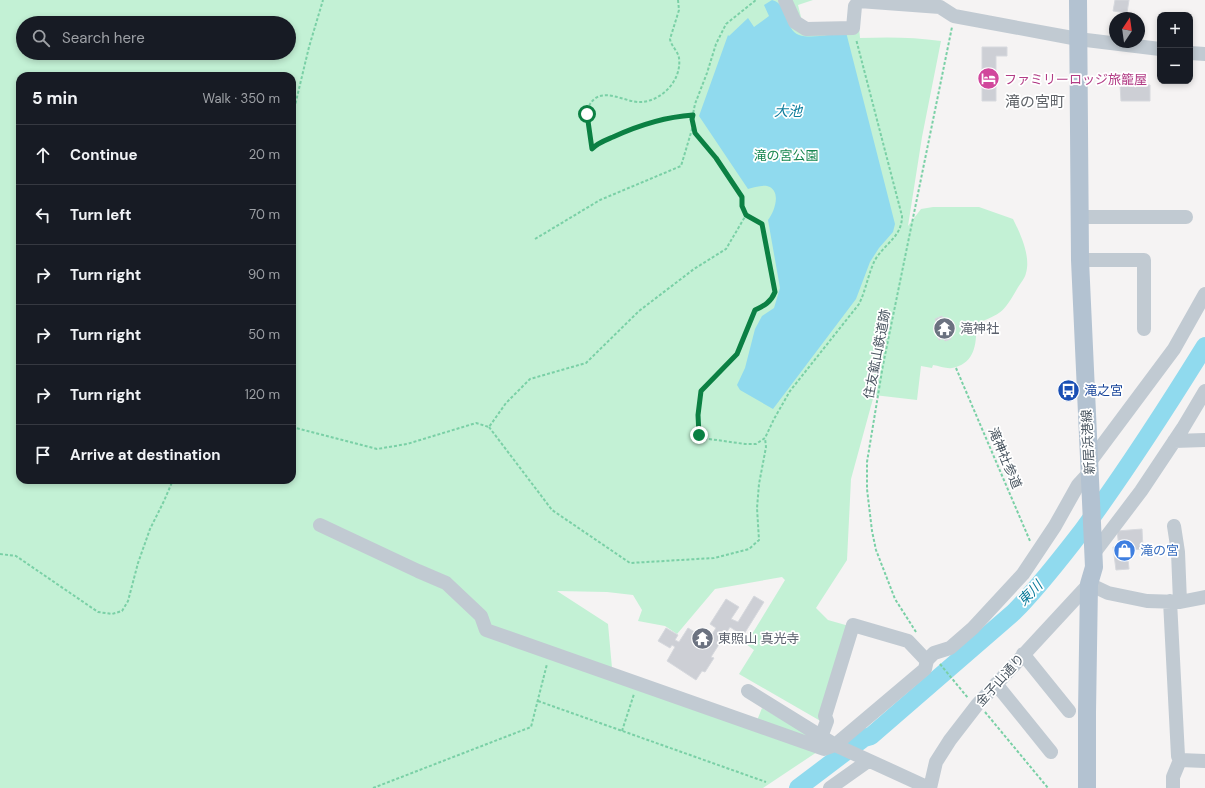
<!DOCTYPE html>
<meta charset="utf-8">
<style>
:root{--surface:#171b24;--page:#20242c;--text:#f1f3f6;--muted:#9ea1a6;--line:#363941}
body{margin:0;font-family:"DM Sans","Noto Sans JP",sans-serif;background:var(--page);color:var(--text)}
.controls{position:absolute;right:12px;top:12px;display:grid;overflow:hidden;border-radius:8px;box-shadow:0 2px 6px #0003}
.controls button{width:36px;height:36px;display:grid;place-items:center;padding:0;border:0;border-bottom:1px solid var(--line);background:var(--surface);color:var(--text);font:20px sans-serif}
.compass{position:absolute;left:1109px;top:12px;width:36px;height:36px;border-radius:50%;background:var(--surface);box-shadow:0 2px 6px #0003;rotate:13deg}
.stop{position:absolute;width:12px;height:12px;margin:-9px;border:3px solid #0b8043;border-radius:50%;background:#fff}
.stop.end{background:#0b8043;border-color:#fff;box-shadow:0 1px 4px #0008}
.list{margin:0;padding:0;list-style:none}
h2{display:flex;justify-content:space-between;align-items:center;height:52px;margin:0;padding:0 16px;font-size:17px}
h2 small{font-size:13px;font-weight:400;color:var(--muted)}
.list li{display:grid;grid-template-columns:26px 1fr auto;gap:12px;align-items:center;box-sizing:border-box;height:60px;padding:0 16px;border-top:1px solid var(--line)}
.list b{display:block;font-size:15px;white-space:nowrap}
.list em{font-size:13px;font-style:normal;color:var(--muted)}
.icon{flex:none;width:22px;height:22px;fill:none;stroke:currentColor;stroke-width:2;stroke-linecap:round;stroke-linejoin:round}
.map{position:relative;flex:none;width:1205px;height:788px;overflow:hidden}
.search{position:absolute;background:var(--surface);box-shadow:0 2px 6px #0003;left:16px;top:16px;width:280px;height:44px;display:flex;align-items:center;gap:10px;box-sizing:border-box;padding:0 14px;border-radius:22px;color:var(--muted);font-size:15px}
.panel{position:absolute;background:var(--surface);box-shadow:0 2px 6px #0003;left:16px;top:72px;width:280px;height:412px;border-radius:12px}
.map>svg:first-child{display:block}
.green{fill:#c3f1d5;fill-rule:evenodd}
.water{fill:#90daee}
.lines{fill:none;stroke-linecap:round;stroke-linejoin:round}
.river{stroke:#90daee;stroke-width:18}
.building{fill:#cdcfd5;stroke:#d7d9de}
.path{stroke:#7ad0a6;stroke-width:2;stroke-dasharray:3 2;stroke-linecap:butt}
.minor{stroke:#c1cad2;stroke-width:14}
.major{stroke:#b3c2d1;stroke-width:18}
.route{stroke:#0b8043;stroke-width:5}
.labels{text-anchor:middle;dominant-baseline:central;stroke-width:3.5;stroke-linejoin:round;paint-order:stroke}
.hotel-label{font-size:13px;fill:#b23c85;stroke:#fff;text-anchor:start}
.park-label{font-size:13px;fill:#17864f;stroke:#fff}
.worship-label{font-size:13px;fill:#5b616d;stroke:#fff;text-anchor:start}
.street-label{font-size:13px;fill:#4a5661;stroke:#fff}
.transit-label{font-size:13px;fill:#164399;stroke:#fff;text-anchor:start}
.shop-label{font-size:13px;fill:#366cbe;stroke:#fff;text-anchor:start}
.water-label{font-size:14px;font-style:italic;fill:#0c7c9b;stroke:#fff}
.quarter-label{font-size:15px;fill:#5f6368;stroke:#fff}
</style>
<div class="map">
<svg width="1205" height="788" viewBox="0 0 1205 788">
<rect width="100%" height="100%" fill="#f5f3f3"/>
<path class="green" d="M0 0H813L798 5 802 21 809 25 859 27 860 38C887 37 914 37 941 41L922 137 908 226 921 209 933 207H979L1013 219C1020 233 1031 256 1026 273 1025 278 1020 284 1017 289 1003 313 1002 313 976 324 977 343 975 364 952 368 947 369 939 366 933 365L932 368 921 366 917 400 874 395 851 479 847 560 816 608 828 620 849 626 824 723 739 674 754 650 746 644 785 580 782 577 715 589 677 634 665 626 638 621 642 610 633 595 607 592 557 591 608 624 613 679 754 728 762 708 818 740 817 752 763 788H0ZM23 23H289V53H23ZM20 76H292V480H20Z"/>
<path class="water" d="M772 0C789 4 784 29 799 35 811 39 834 34 846 32L895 224 893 232 879 248 870 262 856 299 773 409 740 390 737 385 745 368 755 329 762 316 774 308 780 288 768 220C775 211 782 190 767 186 761 185 753 188 748 189L699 116 728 35 729 36 748 18 754 27 769 16 764 5Z"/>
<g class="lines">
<path class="river" d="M798 788 864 738 871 736 1014 612C1039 587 1060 559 1082 531 1126 471 1166 409 1205 346"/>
</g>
<path class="building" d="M1115 0H1129L1127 13 1113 11Z
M982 47H1007V56H996V101H982Z
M1120 85H1150V101H1121Z
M942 316 944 320 942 321V323L944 322 946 327 950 325 954 334 950 336 951 339 945 341 944 338 939 340 935 331 939 329 937 325 939 324 938 322 937 323 935 319Z
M1142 529 1143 549 1127 550 1129 569 1116 570 1113 547H1119L1117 531Z
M754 596 764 602 741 639 737 636 739 633 730 627 711 657 714 658 705 672 702 671 696 680 667 661 675 647 672 645 670 648 658 641 666 628 678 635 675 640 679 642 688 628 703 637 705 633 711 636 716 628 710 624 726 599 739 607 731 619 738 622Z"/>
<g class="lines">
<path class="path" d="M678 0 679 10 670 39C671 46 678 51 679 58 682 80 662 101 641 102 625 103 602 85 590 104 584 113 590 137 592 149 597 143 606 140 613 137 639 125 664 117 693 115
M292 118 309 47 323 0
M746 215 762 224 775 292C771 302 764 306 755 310L737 354 701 391 698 415V428L699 435 702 438 745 444H756L765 438 774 419 790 391 859 304C866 290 868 274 875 260 885 243 902 237 902 216L856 39
M535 239 600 200 681 166 693 126
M956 368 1030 541
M292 427 377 449 407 444 476 423 489 427 506 403 530 379 586 363 639 311 694 269 726 249 746 215 742 206V197L716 158 695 133 692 119 695 104 707 73 716 44 726 24 756 0
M489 427 552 510 630 563 714 558 749 549 759 540 757 508 759 484 766 447 765 438
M0 554 16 556 98 612 112 614 122 611 128 601 138 563 150 529 164 501 173 480
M916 632 895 599 876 550 872 531 867 489V462L883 365 952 27
M940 664 968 698
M538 701 766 782
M985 712 1048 788
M622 731 634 694
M373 788 531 727 547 664"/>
<path class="minor" d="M785 0 795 22 806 29 853 28 855 6 859 1 940 7 954 16 1078 39 1160 49
M1190 53 1205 54
M1080 217H1186
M1080 260H1144V329
M1174 441 1205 440
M1089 463 1174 349 1205 294
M320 525 418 571 446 583 481 616 486 630 824 749 835 745 925 669 927 660 934 653 950 648 973 628 1023 574 1055 526 1078 485 1089 473
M1174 526 1178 552 1180 602
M1094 553 1141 491 1183 428 1205 391
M1170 601 1178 756 1180 760
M1023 654 1069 711
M996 684 1051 752
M748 691 835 745 929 788
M821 737 827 721 825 716 853 625 908 641 927 661
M830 788 868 761
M930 788 936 762 950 740 977 705 1089 584 1108 593 1147 601 1180 602 1205 597
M1173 788V777L1180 760 1205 761"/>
<path class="major" d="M1078 0 1080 260 1094 567 1089 584 1087 712V788"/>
</g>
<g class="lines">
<path class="route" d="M587 114 592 149C597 143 606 140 613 137 639 125 664 117 693 115L692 119 695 133 716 158 742 197V206L746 215 762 224 775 292C771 302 764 306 755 310L737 354 701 391 698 415 699 435"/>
</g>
<defs>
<symbol id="hotel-disc" viewBox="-11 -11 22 22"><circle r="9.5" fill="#d1479c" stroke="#fff"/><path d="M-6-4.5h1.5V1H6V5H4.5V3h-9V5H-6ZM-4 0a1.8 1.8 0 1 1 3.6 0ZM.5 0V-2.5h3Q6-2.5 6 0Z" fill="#fff"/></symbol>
<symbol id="temple-disc" viewBox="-11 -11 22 22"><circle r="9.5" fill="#6b7280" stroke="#fff"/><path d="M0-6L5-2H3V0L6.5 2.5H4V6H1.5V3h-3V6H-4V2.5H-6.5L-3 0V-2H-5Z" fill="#fff"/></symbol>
<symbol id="bus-disc" viewBox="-11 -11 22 22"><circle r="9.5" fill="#1a4fb4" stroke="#fff"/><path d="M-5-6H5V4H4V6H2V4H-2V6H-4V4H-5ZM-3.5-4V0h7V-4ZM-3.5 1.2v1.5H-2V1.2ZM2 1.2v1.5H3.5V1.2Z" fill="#fff"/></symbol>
<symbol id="shop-disc" viewBox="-11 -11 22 22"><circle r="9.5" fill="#3f7fe0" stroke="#fff"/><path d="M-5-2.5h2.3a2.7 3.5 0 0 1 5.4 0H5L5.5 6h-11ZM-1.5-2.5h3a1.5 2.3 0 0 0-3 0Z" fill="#fff"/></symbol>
</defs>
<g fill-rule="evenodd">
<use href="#hotel-disc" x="976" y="66" width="25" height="25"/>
<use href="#temple-disc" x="932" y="316" width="25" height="25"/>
<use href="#bus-disc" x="1056" y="378" width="25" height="25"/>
<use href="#shop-disc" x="1112" y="538" width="25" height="25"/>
<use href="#temple-disc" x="690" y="626" width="25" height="25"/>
</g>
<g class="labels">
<g class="hotel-label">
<text x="1004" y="79">ファミリーロッジ旅籠屋</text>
</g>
<g class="park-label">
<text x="786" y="155">滝の宮公園</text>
</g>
<g class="worship-label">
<text x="960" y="328">滝神社</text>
<text x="718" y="638">東照山 真光寺</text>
</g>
<g class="street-label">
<text transform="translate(877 354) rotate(-79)">住友鉱山鉄道跡</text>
<text transform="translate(1088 442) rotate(-93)">新居浜港線</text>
<text transform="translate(1005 458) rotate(67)">滝神社参道</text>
<text transform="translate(1000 680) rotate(-48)">金子山通り</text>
</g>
<g class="transit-label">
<text x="1084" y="390">滝之宮</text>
</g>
<g class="shop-label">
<text x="1140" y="550">滝の宮</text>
</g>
<g class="water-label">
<text x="788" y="111">大池</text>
<text transform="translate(1030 593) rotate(-46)">東川</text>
</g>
<g class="quarter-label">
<text x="1035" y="102">滝の宮町</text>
</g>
</g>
</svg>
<div class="controls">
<button>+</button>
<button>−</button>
</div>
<svg class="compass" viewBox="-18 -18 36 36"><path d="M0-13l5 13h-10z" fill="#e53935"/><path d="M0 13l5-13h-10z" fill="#9ea1a6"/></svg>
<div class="stop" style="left:587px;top:114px"></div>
<div class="stop end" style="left:699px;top:435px"></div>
<div class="search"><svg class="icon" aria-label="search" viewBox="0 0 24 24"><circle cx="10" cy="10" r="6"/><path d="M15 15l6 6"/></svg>Search here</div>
<section class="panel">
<h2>5 min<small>Walk · 350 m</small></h2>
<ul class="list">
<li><svg class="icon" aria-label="ahead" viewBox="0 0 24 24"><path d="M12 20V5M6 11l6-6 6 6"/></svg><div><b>Continue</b></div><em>20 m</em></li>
<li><svg class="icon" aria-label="left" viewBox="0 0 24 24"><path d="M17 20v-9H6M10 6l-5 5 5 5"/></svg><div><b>Turn left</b></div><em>70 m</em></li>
<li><svg class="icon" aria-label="right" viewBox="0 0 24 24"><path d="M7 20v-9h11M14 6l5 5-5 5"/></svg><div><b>Turn right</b></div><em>90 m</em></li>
<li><svg class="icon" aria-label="right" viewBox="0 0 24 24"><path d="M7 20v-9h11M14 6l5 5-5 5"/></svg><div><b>Turn right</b></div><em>50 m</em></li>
<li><svg class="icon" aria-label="right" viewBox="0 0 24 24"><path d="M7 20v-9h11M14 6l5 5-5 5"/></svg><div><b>Turn right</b></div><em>120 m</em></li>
<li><svg class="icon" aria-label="arrive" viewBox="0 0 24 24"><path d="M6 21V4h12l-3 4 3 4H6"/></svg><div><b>Arrive at destination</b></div></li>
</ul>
</section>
</div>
